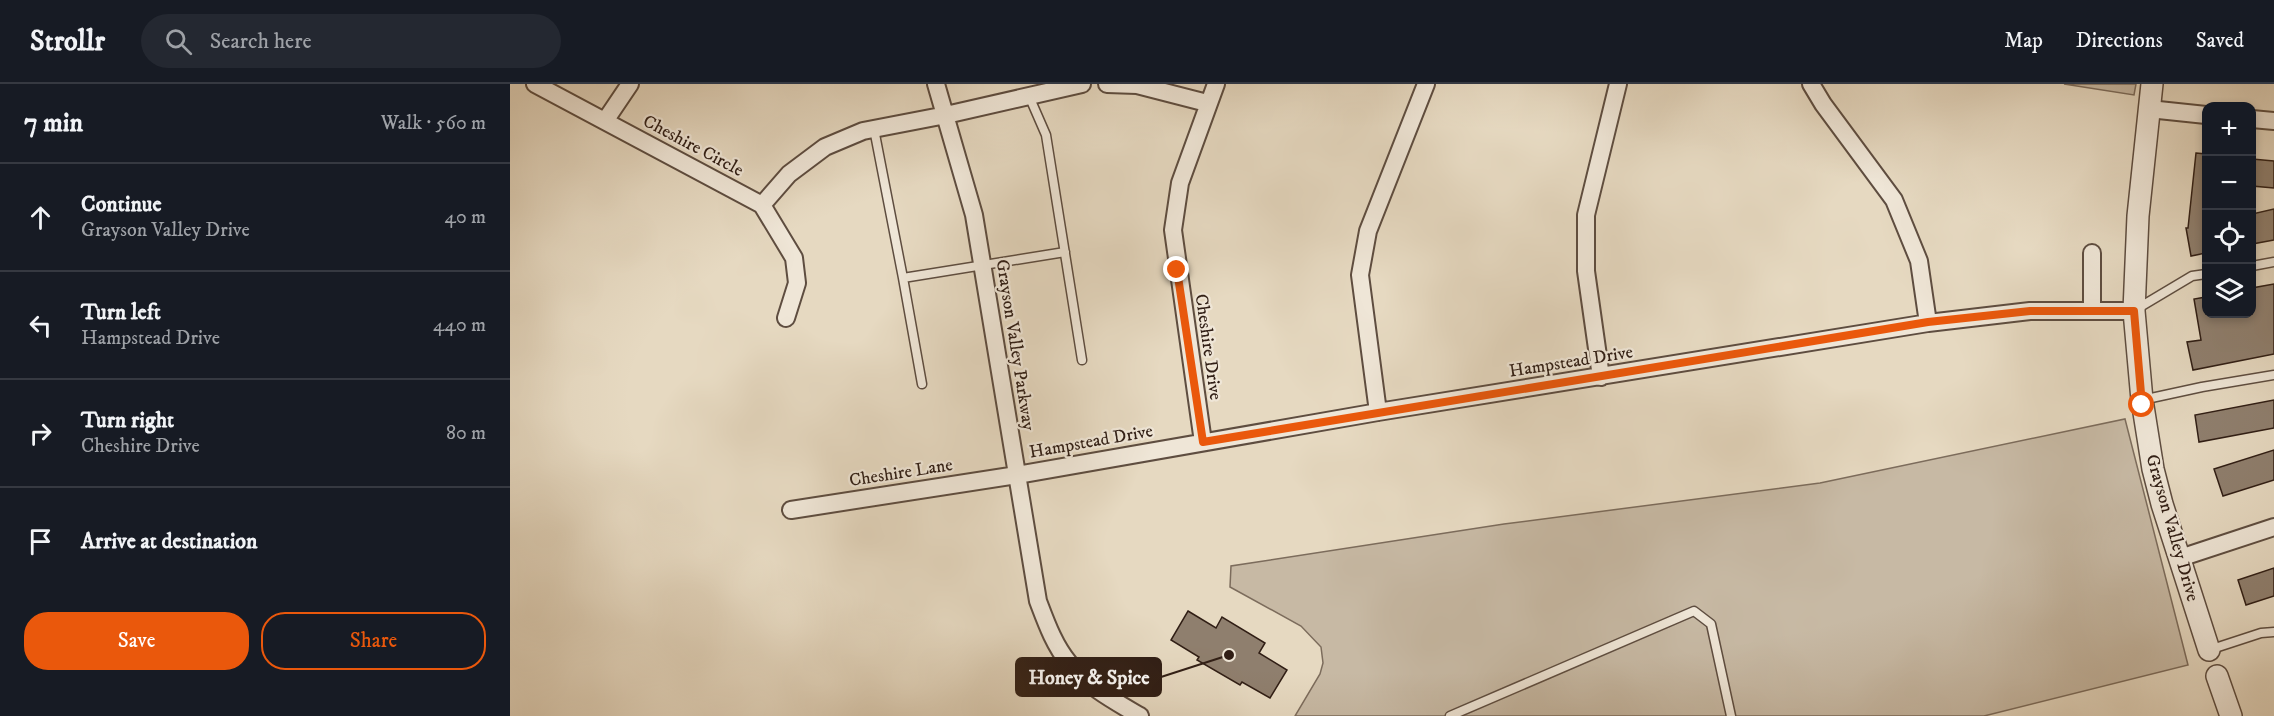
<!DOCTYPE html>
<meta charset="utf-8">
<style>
:root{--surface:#171b24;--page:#242831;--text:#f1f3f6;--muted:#9ea1a6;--line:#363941;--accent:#ea580c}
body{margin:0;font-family:"IM FELL DW Pica",serif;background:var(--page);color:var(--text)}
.controls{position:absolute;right:18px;top:18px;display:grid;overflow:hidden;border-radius:12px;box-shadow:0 3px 9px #0003}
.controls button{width:54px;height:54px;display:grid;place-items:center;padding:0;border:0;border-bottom:2px solid var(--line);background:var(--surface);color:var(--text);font:30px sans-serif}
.stop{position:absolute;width:18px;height:18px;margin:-14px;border:4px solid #ea580c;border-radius:50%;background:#fff}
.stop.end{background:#ea580c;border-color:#fff;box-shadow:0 2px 6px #0008}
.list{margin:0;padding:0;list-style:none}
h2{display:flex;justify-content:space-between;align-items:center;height:78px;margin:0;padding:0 24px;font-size:26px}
h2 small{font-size:20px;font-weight:400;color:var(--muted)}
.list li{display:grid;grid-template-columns:39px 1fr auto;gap:18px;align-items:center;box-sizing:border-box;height:108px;padding:0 24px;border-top:2px solid var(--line)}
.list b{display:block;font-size:22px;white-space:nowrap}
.list p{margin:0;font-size:20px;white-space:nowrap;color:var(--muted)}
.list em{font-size:20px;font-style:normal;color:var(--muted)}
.actions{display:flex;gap:12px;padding:18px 24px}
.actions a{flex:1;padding:14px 0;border:2px solid var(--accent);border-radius:24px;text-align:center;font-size:21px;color:var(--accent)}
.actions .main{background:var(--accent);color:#fff}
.icon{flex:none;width:33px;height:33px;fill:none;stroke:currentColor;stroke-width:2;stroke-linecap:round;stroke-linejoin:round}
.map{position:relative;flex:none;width:1764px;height:632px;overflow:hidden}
header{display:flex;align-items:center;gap:36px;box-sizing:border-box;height:84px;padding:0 30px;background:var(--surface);border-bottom:2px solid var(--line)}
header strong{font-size:28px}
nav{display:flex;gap:33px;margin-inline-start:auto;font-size:21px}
.search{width:420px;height:54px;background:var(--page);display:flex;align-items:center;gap:15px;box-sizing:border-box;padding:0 21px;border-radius:33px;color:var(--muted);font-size:22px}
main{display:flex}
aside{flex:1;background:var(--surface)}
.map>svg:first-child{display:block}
.green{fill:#c7b9a4;stroke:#7c6c5c;stroke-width:1.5}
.building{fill:#8f7f6e;stroke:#301e15;stroke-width:1.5}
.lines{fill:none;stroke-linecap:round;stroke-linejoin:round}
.service-casing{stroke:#5e4d40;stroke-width:11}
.minor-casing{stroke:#5e4d40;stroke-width:20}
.tertiary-casing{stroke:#5e4d40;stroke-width:24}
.service{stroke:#efe6d7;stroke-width:8}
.minor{stroke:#efe6d7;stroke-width:16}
.tertiary{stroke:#efe6d7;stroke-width:21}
.route{stroke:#ea580c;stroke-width:8}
.labels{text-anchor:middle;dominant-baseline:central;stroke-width:4.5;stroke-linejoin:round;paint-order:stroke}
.street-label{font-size:18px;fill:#301e15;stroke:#efe6d7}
.leader{fill:none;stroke:#301e15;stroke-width:2}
.callout-dot{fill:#301e15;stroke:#efe6d7;stroke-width:2}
.callout{fill:#301e15;stroke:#301e15;stroke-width:2}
.callout-label{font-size:20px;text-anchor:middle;font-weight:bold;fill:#fff}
</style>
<header>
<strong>Strollr</strong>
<div class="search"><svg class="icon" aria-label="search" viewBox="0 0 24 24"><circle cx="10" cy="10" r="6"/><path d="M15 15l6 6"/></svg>Search here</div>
<nav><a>Map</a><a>Directions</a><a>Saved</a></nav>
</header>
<main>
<aside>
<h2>7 min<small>Walk · 560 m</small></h2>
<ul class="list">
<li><svg class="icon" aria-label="ahead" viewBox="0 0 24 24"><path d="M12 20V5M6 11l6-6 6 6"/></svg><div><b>Continue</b><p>Grayson Valley Drive</p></div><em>40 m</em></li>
<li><svg class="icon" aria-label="left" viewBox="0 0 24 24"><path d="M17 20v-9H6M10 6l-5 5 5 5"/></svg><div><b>Turn left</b><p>Hampstead Drive</p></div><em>440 m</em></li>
<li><svg class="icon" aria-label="right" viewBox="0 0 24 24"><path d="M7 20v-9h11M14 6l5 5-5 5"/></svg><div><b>Turn right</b><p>Cheshire Drive</p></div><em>80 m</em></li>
<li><svg class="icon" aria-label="arrive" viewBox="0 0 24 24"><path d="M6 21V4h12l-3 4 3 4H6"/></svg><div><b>Arrive at destination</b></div></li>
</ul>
<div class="actions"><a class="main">Save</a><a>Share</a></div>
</aside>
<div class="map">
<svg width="1764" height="632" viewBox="0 0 1764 632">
<rect width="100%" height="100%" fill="#e6d9c1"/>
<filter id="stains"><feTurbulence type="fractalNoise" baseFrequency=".00333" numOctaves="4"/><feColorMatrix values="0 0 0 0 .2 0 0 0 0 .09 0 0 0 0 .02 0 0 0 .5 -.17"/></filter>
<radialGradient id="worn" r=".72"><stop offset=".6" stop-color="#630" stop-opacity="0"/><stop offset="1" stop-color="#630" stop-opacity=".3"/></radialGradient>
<path class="green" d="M1554 0H1626L1624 11Z
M1615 335 1678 581 1474 632H785L810 590 813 579 811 563 791 542 720 503 721 482 994 440 1310 399Z"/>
<path class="building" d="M1686 69 1696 70V169L1681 172 1676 144H1678Z
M1742 75 1764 77V104L1742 102Z
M1764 125V156L1742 160V130Z
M1764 200V270L1683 286 1677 258 1691 256 1684 215 1696 213V230H1742V204Z
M1764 316V344L1689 358 1685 331Z
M1764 366V396L1713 412 1704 385Z
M1764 484V512L1736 521 1728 496Z
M678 527 706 544 712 533 755 559 749 569 777 586 760 614 732 598 730 601 687 576 689 573 661 556Z"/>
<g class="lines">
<defs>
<path id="service" d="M519 12 536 51 572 276
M364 45 393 194 555 168
M1742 182 1764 178
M393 194 412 300
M1625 226 1682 192 1696 190
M1632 316 1692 303 1764 291
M1699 566 1751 549 1764 548
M940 632 1184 527 1201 540 1221 632"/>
<path id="minor" d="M25 0 252 121 284 174 287 199 276 234
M426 0 464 131 528 517C536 538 544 561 559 579 576 602 606 618 630 632
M597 0 627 1 697 19
M1301 0 1313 20 1384 116 1409 177 1418 239
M1639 25 1696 31
M1742 35 1764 37
M95 37 120 0
M252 121 279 90 315 63 353 47 436 31 572 0
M1582 227V169
M1091 293 1076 187V131L1108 0
M868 328 850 191 858 147 916 0
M693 358 663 146 670 99 706 0
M281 426 507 391 868 328 1418 239 1520 227H1624
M1670 474 1764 443"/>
<path id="tertiary" d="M1642 0 1628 132 1624 227 1632 316 1643 385 1652 420 1699 566
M1707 592 1721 632"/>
</defs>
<use href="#service" class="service-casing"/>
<use href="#minor" class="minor-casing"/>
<use href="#tertiary" class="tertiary-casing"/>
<use href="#service" class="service"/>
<use href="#minor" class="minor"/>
<use href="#tertiary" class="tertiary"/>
</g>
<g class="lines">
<path class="route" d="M667 186 693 358 1418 238 1520 227H1624L1632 321"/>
</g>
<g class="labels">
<g class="street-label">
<text transform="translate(183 62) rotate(28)">Cheshire Circle</text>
<text transform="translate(505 261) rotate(81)">Grayson Valley Parkway</text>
<text transform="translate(698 263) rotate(82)">Cheshire Drive</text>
<text transform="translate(1061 278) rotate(-9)">Hampstead Drive</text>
<text transform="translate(581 358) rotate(-10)">Hampstead Drive</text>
<text transform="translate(391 389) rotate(-9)">Cheshire Lane</text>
<text transform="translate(1662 444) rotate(74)">Grayson Valley Drive</text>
</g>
</g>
<path class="leader" d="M719 571L651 593"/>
<circle class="callout-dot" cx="719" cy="571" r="6"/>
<rect class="callout" x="506" y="574" width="145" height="38" rx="6"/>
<g class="callout-label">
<text x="579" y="600">Honey &amp; Spice</text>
</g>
<rect width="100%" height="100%" filter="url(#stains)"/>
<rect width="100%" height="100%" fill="url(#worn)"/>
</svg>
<div class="controls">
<button>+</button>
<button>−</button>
<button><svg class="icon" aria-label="locate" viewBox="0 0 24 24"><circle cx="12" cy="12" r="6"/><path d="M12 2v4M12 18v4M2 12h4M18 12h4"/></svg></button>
<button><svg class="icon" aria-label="layers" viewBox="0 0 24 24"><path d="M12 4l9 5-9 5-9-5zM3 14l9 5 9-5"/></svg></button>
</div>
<div class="stop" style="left:1632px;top:321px"></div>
<div class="stop end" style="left:667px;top:186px"></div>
</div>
</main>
